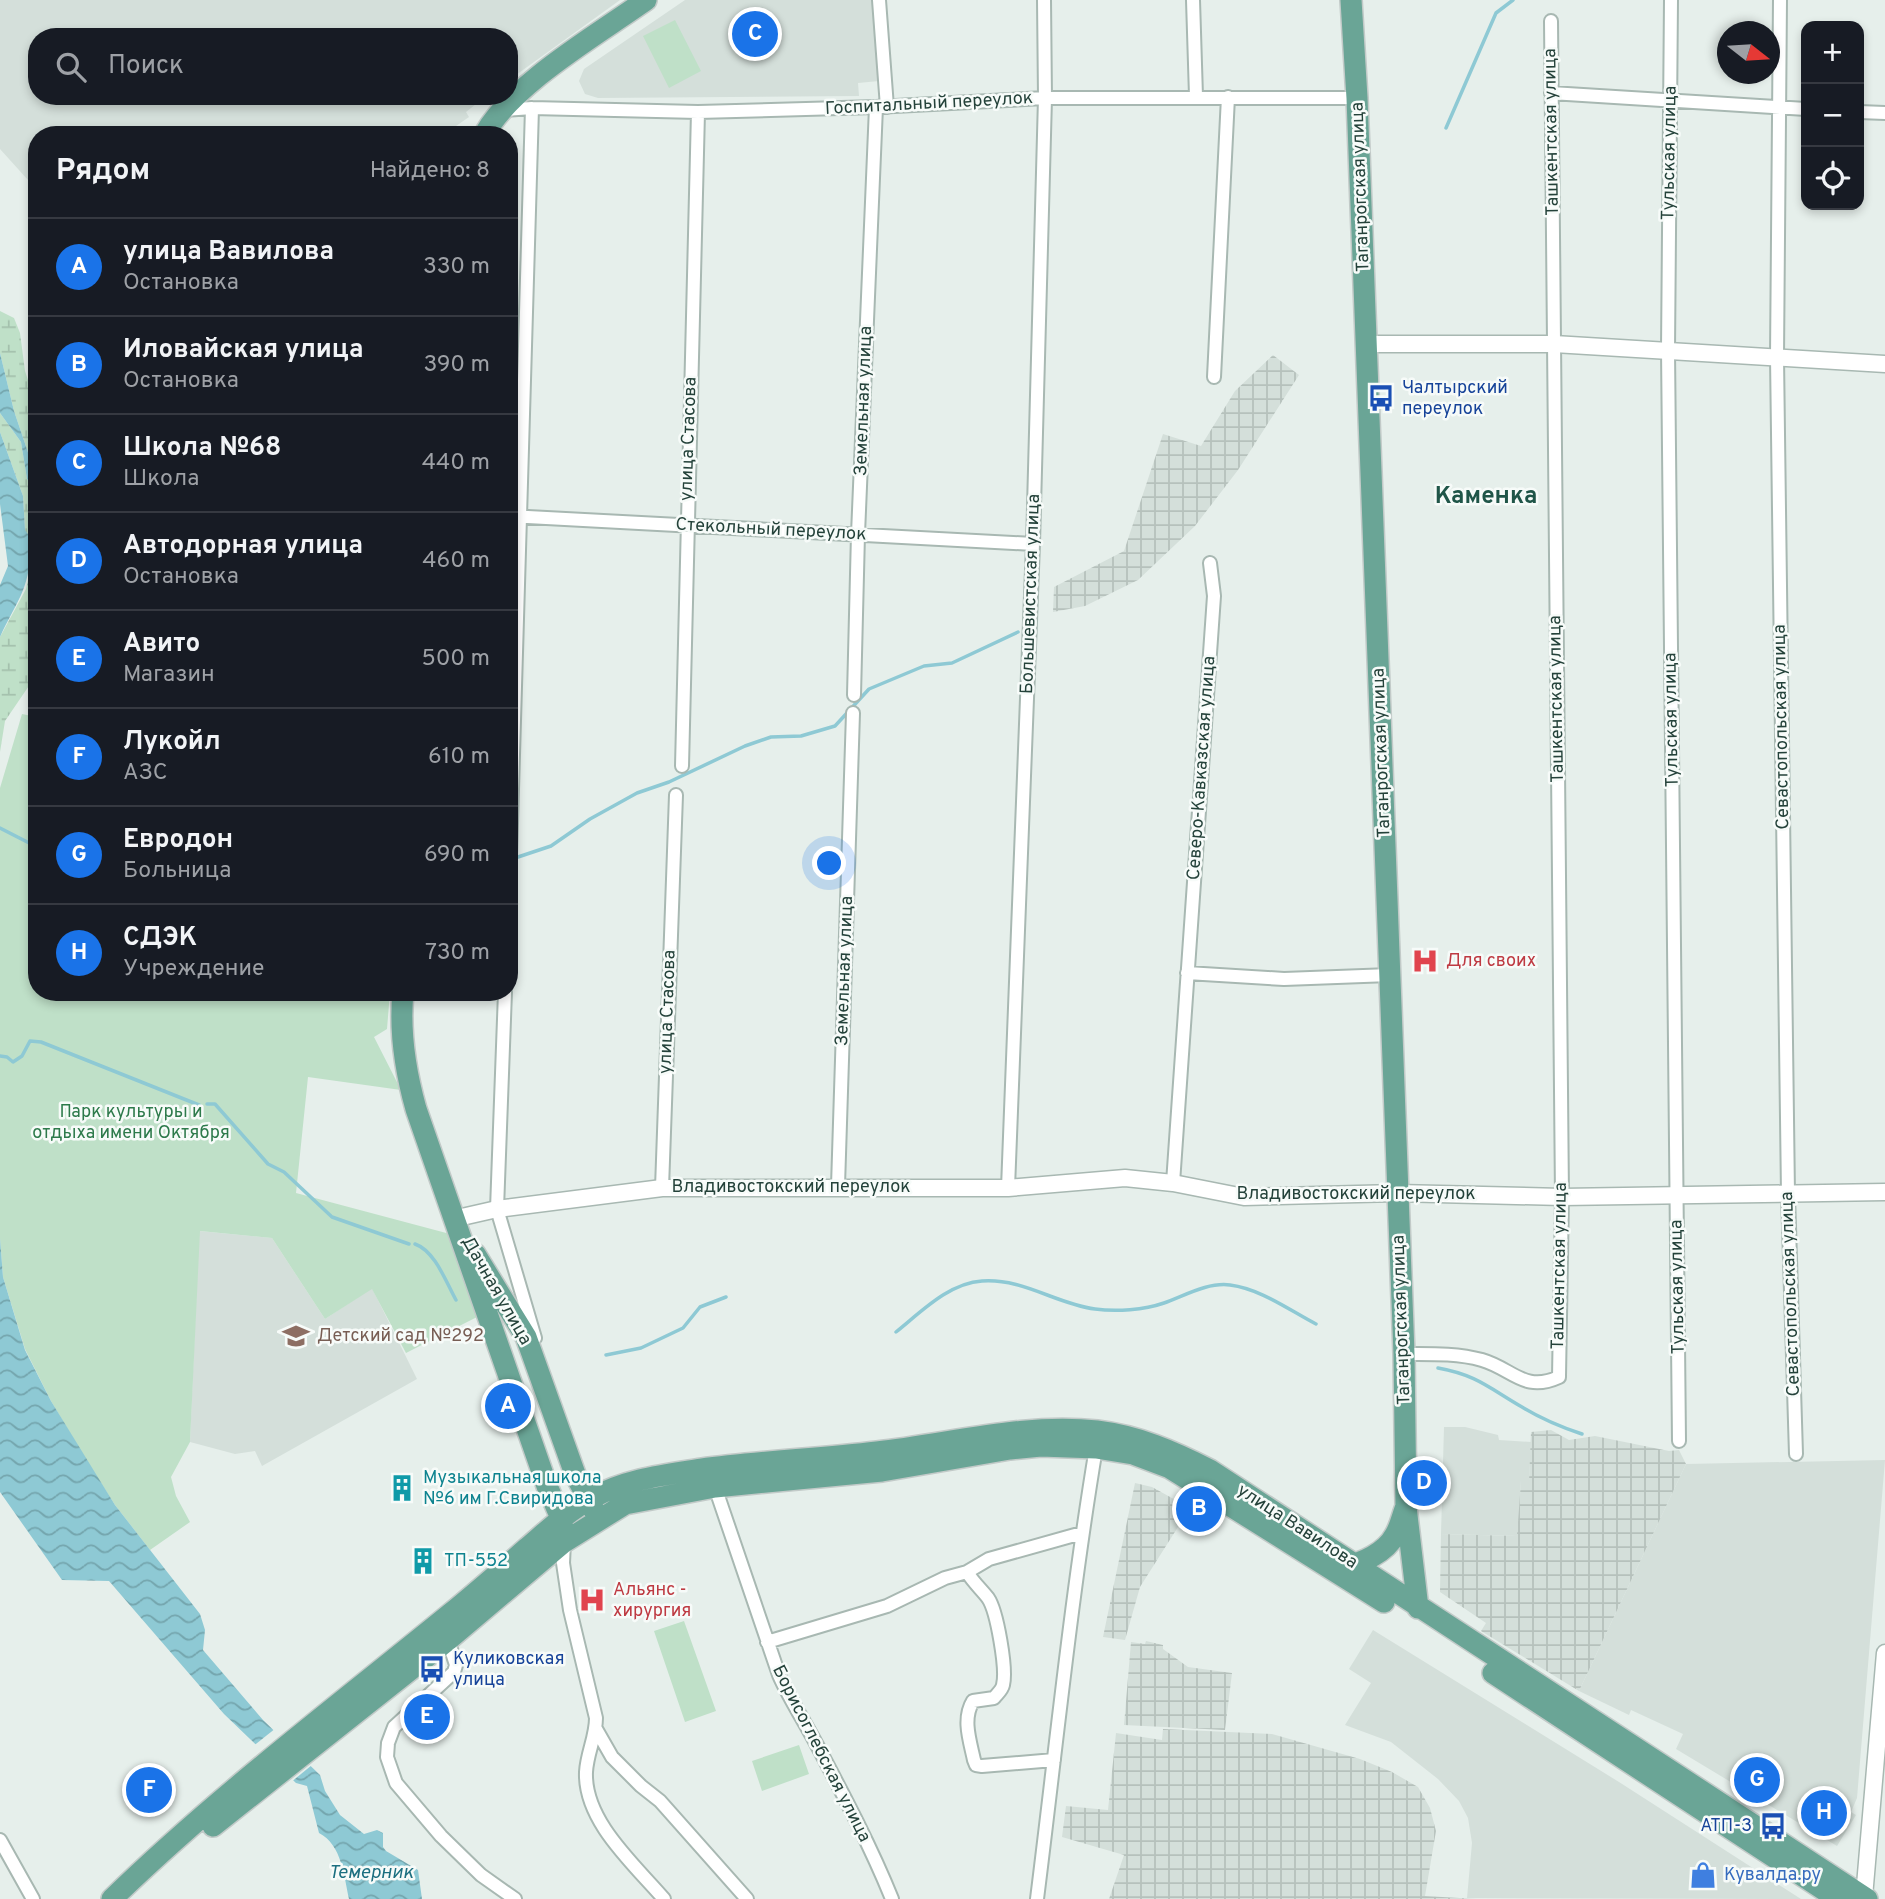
<!DOCTYPE html>
<html lang="ru">
<meta charset="utf-8">
<style>
:root{--surface:#171b24;--page:#20242c;--text:#f1f3f6;--muted:#9ea1a6;--line:#363941;--accent:#1a73e8}
body{margin:0;font-family:Overpass,sans-serif;background:var(--page);color:var(--text)}
.controls{position:absolute;right:21px;top:21px;display:grid;overflow:hidden;border-radius:14px;box-shadow:0 4px 10px #0003}
.controls button{width:63px;height:63px;display:grid;place-items:center;padding:0;border:0;border-bottom:2px solid var(--line);background:var(--surface);color:var(--text);font:35px sans-serif}
.compass{position:absolute;left:1717px;top:21px;width:63px;height:63px;border-radius:50%;background:var(--surface);box-shadow:0 4px 10px #0003;rotate:107deg}
.you{position:absolute;left:830px;top:864px;width:24px;height:24px;margin:-18px;border:5px solid #fff;border-radius:50%;background:#1a73e8;box-shadow:0 0 0 10px #1a73e833}
.badge{display:grid;place-items:center;width:46px;height:46px;border-radius:50%;background:var(--accent);color:#fff;font-size:23px;font-weight:700}
.pin{position:absolute;translate:-50% -50%;border:4px solid #fff;box-shadow:0 2px 7px #0006}
.list{margin:0;padding:0;list-style:none}
h2{display:flex;justify-content:space-between;align-items:center;height:91px;margin:0;padding:0 28px;font-size:30px}
h2 small{font-size:23px;font-weight:400;color:var(--muted)}
.list li{display:grid;grid-template-columns:46px 1fr auto;gap:21px;align-items:center;box-sizing:border-box;height:98px;padding:0 28px;border-top:2px solid var(--line)}
.list b{display:block;font-size:26px;white-space:nowrap}
.list p{margin:0;font-size:23px;white-space:nowrap;color:var(--muted)}
.list em{font-size:23px;font-style:normal;color:var(--muted)}
.icon{flex:none;width:38px;height:38px;fill:none;stroke:currentColor;stroke-width:2;stroke-linecap:round;stroke-linejoin:round}
.map{position:relative;flex:none;width:1885px;height:1899px;overflow:hidden}
.search{position:absolute;background:var(--surface);box-shadow:0 4px 10px #0003;left:28px;top:28px;width:490px;height:77px;display:flex;align-items:center;gap:18px;box-sizing:border-box;padding:0 24px;border-radius:28px;color:var(--muted);font-size:26px}
.panel{position:absolute;background:var(--surface);box-shadow:0 4px 10px #0003;left:28px;top:126px;width:490px;height:875px;border-radius:28px}
.map>svg:first-child{display:block}
.built{fill:#d4dfda}
.industrial{fill:url(#industrial-grid)}
.wetland{fill:url(#wetland-marsh)}
.green{fill:#bfe0c8}
.water{fill:url(#water-waves)}
.pier{fill:#e6efeb}
.lines{fill:none;stroke-linecap:round;stroke-linejoin:round}
.stream{stroke:#8ec9d4;stroke-width:3.5}
.minor-casing{stroke:#a8b8b2;stroke-width:16}
.tertiary-casing{stroke:#a8b8b2;stroke-width:19}
.primary-casing{stroke:#c2cac8;stroke-width:24}
.minor{stroke:#fff;stroke-width:12}
.tertiary{stroke:#fff;stroke-width:16}
.primary{stroke:#6aa596;stroke-width:21}
.labels{text-anchor:middle;dominant-baseline:central;stroke-width:5;stroke-linejoin:round;paint-order:stroke}
.street-label{font-size:18px;fill:#24423a;stroke:#f7fbf9}
.transit-label{font-size:18px;fill:#164399;stroke:#f7fbf9;text-anchor:start}
.health-label{font-size:18px;fill:#be3a42;stroke:#f7fbf9;text-anchor:start}
.park-label{font-size:18px;fill:#2d7a4b;stroke:#f7fbf9}
.education-label{font-size:18px;fill:#785e54;stroke:#f7fbf9;text-anchor:start}
.culture-label{font-size:18px;fill:#0d838f;stroke:#f7fbf9;text-anchor:start}
.shop-label{font-size:18px;fill:#366cbe;stroke:#f7fbf9;text-anchor:start}
.water-label{font-size:19px;font-style:italic;fill:#1c6f80;stroke:#f7fbf9}
.district-label{font-size:24px;font-weight:bold;fill:#1f5548;stroke:#f7fbf9}
</style>
<div class="map">
<svg width="1885" height="1899" viewBox="0 0 1885 1899">
<defs>
<pattern id="industrial-grid" width="8" height="8" patternUnits="userSpaceOnUse" patternTransform="scale(1.75)"><rect width="8" height="8" fill="#d4dfda"/><path d="M0 4h8M4 0v8" fill="none" stroke="#b6c1bc"/></pattern>
<pattern id="wetland-marsh" width="20" height="14" patternUnits="userSpaceOnUse" patternTransform="scale(1.75)"><rect width="20" height="14" fill="#bfe0c8"/><path d="M1 5h8M5 5V1M11 12h8M15 12V8" fill="none" stroke="#a4c1ad"/></pattern>
<pattern id="water-waves" width="16" height="10" patternUnits="userSpaceOnUse" patternTransform="scale(1.75)"><rect width="16" height="10" fill="#8ec9d4"/><path d="M0 5q4-4 8 0t8 0" fill="none" stroke="#74a5ad"/></pattern>
</defs>
<rect width="100%" height="100%" fill="#e6efeb"/>
<path class="built" d="M0 0H620L509 80V37H37V96H486L466 112 469 117 443 135H37V190L0 149Z
M685 0H872L879 81 858 83 859 96 598 98 585 94 579 81 584 69Z
M199 1231 272 1238 325 1319 372 1288 417 1379 262 1466 255 1451 235 1454 190 1442Z
M1444 1427H1465L1498 1435 1499 1440 1531 1442 1529 1481H1521L1518 1536 1441 1534Z
M1885 1460 1857 1798 1851 1812 1856 1815 1837 1846 1676 1749 1683 1734 1631 1710 1629 1715 1579 1691 1686 1464Z
M1373 1630 1619 1782 1801 1899 1467 1898 1472 1843 1468 1818 1459 1801 1438 1779 1391 1742 1345 1725 1371 1683 1349 1669Z"/>
<path class="industrial" d="M1273 355 1299 375 1238 470 1195 526 1138 580 1085 606 1053 612 1054 587 1124 551 1163 434 1201 446 1235 391Z
M1551 1430 1569 1440 1595 1436 1669 1451 1679 1450 1686 1464 1579 1691 1481 1631 1486 1623 1440 1592 1441 1534 1517 1536 1521 1481H1529L1531 1432Z
M1135 1483 1152 1487 1190 1508 1140 1587 1125 1640 1103 1637Z
M1146 1641 1163 1645V1649L1188 1667 1232 1673 1225 1730 1124 1725 1131 1642 1145 1644Z
M1163 1729 1272 1734 1360 1759 1392 1772 1418 1787 1430 1808 1436 1831 1425 1896 1477 1899H1109L1124 1855 1062 1837 1066 1806 1108 1810 1116 1733 1162 1740Z"/>
<path class="wetland" d="M0 311 14 318 20 333 25 371 37 408V479L14 411 0 353Z
M0 413 21 442 27 479 37 491V535L30 538 25 531 23 496 0 432Z
M37 541V674L5 721 0 752V637L26 589 31 567 30 547Z"/>
<path class="green" d="M675 20 701 71 669 88 643 36Z
M22 714 37 717V992H390L387 1029 374 1037 401 1090 308 1077 296 1193 450 1234 477 1317 406 1353 372 1289 325 1319 272 1238 200 1231 190 1442 171 1477 176 1496 190 1522 150 1550 115 1505 85 1458 51 1401 25 1349 3 1277 0 1238V788Z
M684 1621 716 1711 685 1722 654 1631Z
M799 1745 809 1774 762 1791 752 1761Z"/>
<path class="water" d="M0 353 14 411 37 479V491L27 479 21 442 0 413Z
M0 432 23 496 25 530 30 537 37 535V541L30 547C31 588 16 602 0 637V585L8 566 0 504Z
M0 1238 3 1277 25 1350 51 1401 115 1505 200 1614 205 1630 203 1650 263 1720 320 1775 325 1791 340 1815 364 1834 377 1830 383 1833V1847L386 1851 418 1870 422 1899H349C344 1876 342 1845 319 1833L307 1786 296 1783 224 1714 109 1581 62 1580 0 1492Z"/>
<path class="pier" d="M276 1728 312 1765 290 1783 252 1747Z"/>
<g class="lines">
<path class="stream" d="M1446 128 1496 13 1513 0
M0 828 37 847
M515 858 551 846 590 819 637 793 669 782 745 746 771 737 801 736 835 726 869 689 924 666 952 663 1018 632
M0 1056 7 1057 13 1062 22 1056 30 1041 41 1042 199 1105
M207 1104H215L268 1164 284 1172 332 1217 409 1244
M415 1244C435 1251 446 1282 456 1300
M896 1332C921 1312 949 1283 982 1281 1023 1278 1056 1304 1095 1309 1116 1312 1144 1310 1164 1303 1184 1296 1208 1282 1230 1285 1261 1289 1289 1310 1316 1324
M606 1355 641 1348 683 1328 700 1307 726 1297
M1438 1368C1477 1375 1489 1388 1522 1407 1540 1418 1561 1427 1582 1434"/>
<defs>
<path id="minor" d="M879 0 887 107
M1193 0 1196 96
M1671 0 1668 350 1679 1441
M1780 0 1777 357 1788 1194 1796 1454
M1551 93 1806 109
M504 110 532 108 698 112 876 107 1045 98H1357
M1859 112 1885 113
M1214 377 1228 97
M509 516 1033 544
M854 695 858 534 876 107
M682 766 698 112
M510 857 532 108
M509 873 510 862
M1187 973 1284 979 1390 975
M505 992 497 1209 535 1338
M1173 1183 1214 596 1210 563
M838 1186 853 713
M662 1188 676 795
M1008 1188 1033 544 1045 98 1044 0
M1404 1354C1430 1354 1457 1353 1482 1360 1513 1369 1524 1393 1559 1377L1562 1197 1551 21
M715 1487 779 1675C790 1700 805 1722 818 1747 844 1796 871 1847 892 1899
M564 1542 563 1563 570 1610 596 1718C596 1737 587 1753 586 1772 584 1821 634 1864 664 1899
M967 1572C973 1582 981 1589 988 1598 997 1611 1007 1669 1003 1685 1002 1690 997 1694 994 1698L973 1701C962 1719 970 1741 974 1760L976 1765 982 1766 1054 1760
M448 1640 456 1665 454 1672 394 1727 388 1743 387 1757 396 1783 441 1836 481 1875 515 1899
M767 1642 887 1606 945 1578 967 1572 989 1559 1082 1533
M596 1729 612 1757 641 1786 660 1801 747 1899
M0 1840 33 1899
M1037 1899C1056 1748 1071 1598 1096 1448"/>
<path id="tertiary" d="M1367 344H1554L1885 364
M453 1219 497 1209 662 1188H1008L1125 1178 1173 1183 1244 1197 1397 1193 1562 1197 1885 1192
M1864 1897 1885 1653"/>
<path id="primary" d="M1351 0 1357 98 1404 1354 1406 1507 1418 1608
M484 135C513 83 597 35 646 0
M403 992C399 1033 405 1070 416 1109L547 1486 561 1518 563 1529
M475 1254 526 1337 575 1474 595 1512
M1344 1566C1362 1564 1386 1552 1395 1535 1400 1527 1402 1517 1405 1509
M1493 1673 1838 1899
M213 1826 448 1640 564 1542 625 1504 715 1487 882 1471 1010 1449 1041 1446 1096 1448 1133 1454 1170 1468 1384 1602
M112 1899C218 1796 336 1707 450 1614 477 1592 502 1570 527 1548 548 1530 568 1511 592 1498 627 1479 663 1475 701 1469 760 1461 819 1459 877 1452 950 1444 1023 1423 1097 1431 1138 1436 1173 1451 1210 1470L1867 1899"/>
</defs>
<use href="#minor" class="minor-casing"/>
<use href="#tertiary" class="tertiary-casing"/>
<use href="#primary" class="primary-casing"/>
<use href="#minor" class="minor"/>
<use href="#tertiary" class="tertiary"/>
<use href="#primary" class="primary"/>
</g>
<defs>
<symbol id="bus-bare" viewBox="-9 -9 18 18"><path d="M-5-6H5V4H4V6H2V4H-2V6H-4V4H-5ZM-3.5-4V0h7V-4ZM-3.5 1.2v1.5H-2V1.2ZM2 1.2v1.5H3.5V1.2Z" fill="#1a4fb4" stroke="#f7fbf9" stroke-width="2.5" paint-order="stroke"/></symbol>
<symbol id="hospital-bare" viewBox="-9 -9 18 18"><path d="M-5-5h3v3.5h4V-5h3V5h-3V1.5h-4V5h-3Z" fill="#e0444e" stroke="#f7fbf9" stroke-width="2.5" paint-order="stroke"/></symbol>
<symbol id="school-bare" viewBox="-9 -9 18 18"><path d="M0-5L7-2L0 1L-7-2ZM-4 1L0 2.5L4 1V4Q0 6-4 4Z" fill="#8d6e63" stroke="#f7fbf9" stroke-width="2.5" paint-order="stroke"/></symbol>
<symbol id="building-bare" viewBox="-9 -9 18 18"><path d="M-4-6H4V6H1V3H-1V6H-4ZM-2.5-4.3h1.7v1.8h-1.7ZM.8-4.3h1.7v1.8H.8ZM-2.5-1h1.7V.8h-1.7ZM.8-1h1.7V.8H.8Z" fill="#0f9aa8" stroke="#f7fbf9" stroke-width="2.5" paint-order="stroke"/></symbol>
<symbol id="shop-bare" viewBox="-9 -9 18 18"><path d="M-5-2.5h2.3a2.7 3.5 0 0 1 5.4 0H5L5.5 6h-11ZM-1.5-2.5h3a1.5 2.3 0 0 0-3 0Z" fill="#3f7fe0" stroke="#f7fbf9" stroke-width="2.5" paint-order="stroke"/></symbol>
</defs>
<g fill-rule="evenodd">
<use href="#bus-bare" x="1362" y="379" width="38" height="38"/>
<use href="#hospital-bare" x="1406" y="942" width="38" height="38"/>
<use href="#school-bare" x="277" y="1317" width="38" height="38"/>
<use href="#building-bare" x="383" y="1469" width="38" height="38"/>
<use href="#building-bare" x="404" y="1542" width="38" height="38"/>
<use href="#hospital-bare" x="573" y="1581" width="38" height="38"/>
<use href="#bus-bare" x="413" y="1650" width="38" height="38"/>
<use href="#bus-bare" x="1754" y="1807" width="38" height="38"/>
<use href="#shop-bare" x="1684" y="1856" width="38" height="38"/>
</g>
<g class="labels">
<g class="street-label">
<text transform="translate(929 104) rotate(-3)">Госпитальный переулок</text>
<text transform="translate(1552 132) rotate(-91)">Ташкентская улица</text>
<text transform="translate(1670 153) rotate(-89)">Тульская улица</text>
<text transform="translate(1361 187) rotate(-92)">Таганрогская улица</text>
<text transform="translate(864 401) rotate(-88)">Земельная улица</text>
<text transform="translate(689 439) rotate(-88)">улица Стасова</text>
<text transform="translate(771 530) rotate(3)">Стекольный переулок</text>
<text transform="translate(1031 594) rotate(-88)">Большевистская улица</text>
<text transform="translate(1557 699) rotate(-91)">Ташкентская улица</text>
<text transform="translate(1672 720) rotate(-91)">Тульская улица</text>
<text transform="translate(1782 727) rotate(-91)">Севастопольская улица</text>
<text transform="translate(1382 753) rotate(-92)">Таганрогская улица</text>
<text transform="translate(1202 768) rotate(-86)">Северо-Кавказская улица</text>
<text transform="translate(845 971) rotate(-88)">Земельная улица</text>
<text transform="translate(668 1012) rotate(-88)">улица Стасова</text>
<text x="791" y="1187">Владивостокский переулок</text>
<text x="1356" y="1194">Владивостокский переулок</text>
<text transform="translate(1560 1266) rotate(-89)">Ташкентская улица</text>
<text transform="translate(1678 1287) rotate(-91)">Тульская улица</text>
<text transform="translate(496 1291) rotate(60)">Дачная улица</text>
<text transform="translate(1791 1294) rotate(-92)">Севастопольская улица</text>
<text transform="translate(1402 1320) rotate(-92)">Таганрогская улица</text>
<text transform="translate(1297 1527) rotate(33)">улица Вавилова</text>
<text transform="translate(821 1754) rotate(63)">Борисоглебская улица</text>
</g>
<g class="transit-label">
<text x="1402" y="388">Чалтырский<tspan x="1402" dy="21">переулок</tspan></text>
<text x="453" y="1659">Куликовская<tspan x="453" dy="21">улица</tspan></text>
<text x="1752" y="1826" text-anchor="end">АТП-3</text>
</g>
<g class="health-label">
<text x="1446" y="961">Для своих</text>
<text x="613" y="1590">Альянс -<tspan x="613" dy="21">хирургия</tspan></text>
</g>
<g class="park-label">
<text x="131" y="1112">Парк культуры и<tspan x="131" dy="21">отдыха имени Октября</tspan></text>
</g>
<g class="education-label">
<text x="317" y="1336">Детский сад №292</text>
</g>
<g class="culture-label">
<text x="423" y="1478">Музыкальная школа<tspan x="423" dy="21">№6 им Г.Свиридова</tspan></text>
<text x="444" y="1561">ТП-552</text>
</g>
<g class="shop-label">
<text x="1724" y="1875">Кувалда.ру</text>
</g>
<g class="water-label">
<text x="371" y="1873">Темерник</text>
</g>
<g class="district-label">
<text x="1486" y="497">Каменка</text>
</g>
</g>
</svg>
<div class="controls">
<button>+</button>
<button>−</button>
<button><svg class="icon" aria-label="locate" viewBox="0 0 24 24"><circle cx="12" cy="12" r="6"/><path d="M12 2v4M12 18v4M2 12h4M18 12h4"/></svg></button>
</div>
<svg class="compass" viewBox="-18 -18 36 36"><path d="M0-13l5 13h-10z" fill="#e53935"/><path d="M0 13l5-13h-10z" fill="#9ea1a6"/></svg>
<div class="you"></div>
<div class="pin badge" style="left:508px;top:1406px">A</div>
<div class="pin badge" style="left:1199px;top:1509px">B</div>
<div class="pin badge" style="left:755px;top:34px">C</div>
<div class="pin badge" style="left:1424px;top:1483px">D</div>
<div class="pin badge" style="left:427px;top:1717px">E</div>
<div class="pin badge" style="left:149px;top:1790px">F</div>
<div class="pin badge" style="left:1757px;top:1780px">G</div>
<div class="pin badge" style="left:1824px;top:1813px">H</div>
<div class="search"><svg class="icon" aria-label="search" viewBox="0 0 24 24"><circle cx="10" cy="10" r="6"/><path d="M15 15l6 6"/></svg>Поиск</div>
<section class="panel">
<h2>Рядом<small>Найдено: 8</small></h2>
<ul class="list">
<li><span class="badge">A</span><div><b>улица Вавилова</b><p>Остановка</p></div><em>330 m</em></li>
<li><span class="badge">B</span><div><b>Иловайская улица</b><p>Остановка</p></div><em>390 m</em></li>
<li><span class="badge">C</span><div><b>Школа №68</b><p>Школа</p></div><em>440 m</em></li>
<li><span class="badge">D</span><div><b>Автодорная улица</b><p>Остановка</p></div><em>460 m</em></li>
<li><span class="badge">E</span><div><b>Авито</b><p>Магазин</p></div><em>500 m</em></li>
<li><span class="badge">F</span><div><b>Лукойл</b><p>АЗС</p></div><em>610 m</em></li>
<li><span class="badge">G</span><div><b>Евродон</b><p>Больница</p></div><em>690 m</em></li>
<li><span class="badge">H</span><div><b>СДЭК</b><p>Учреждение</p></div><em>730 m</em></li>
</ul>
</section>
</div>
